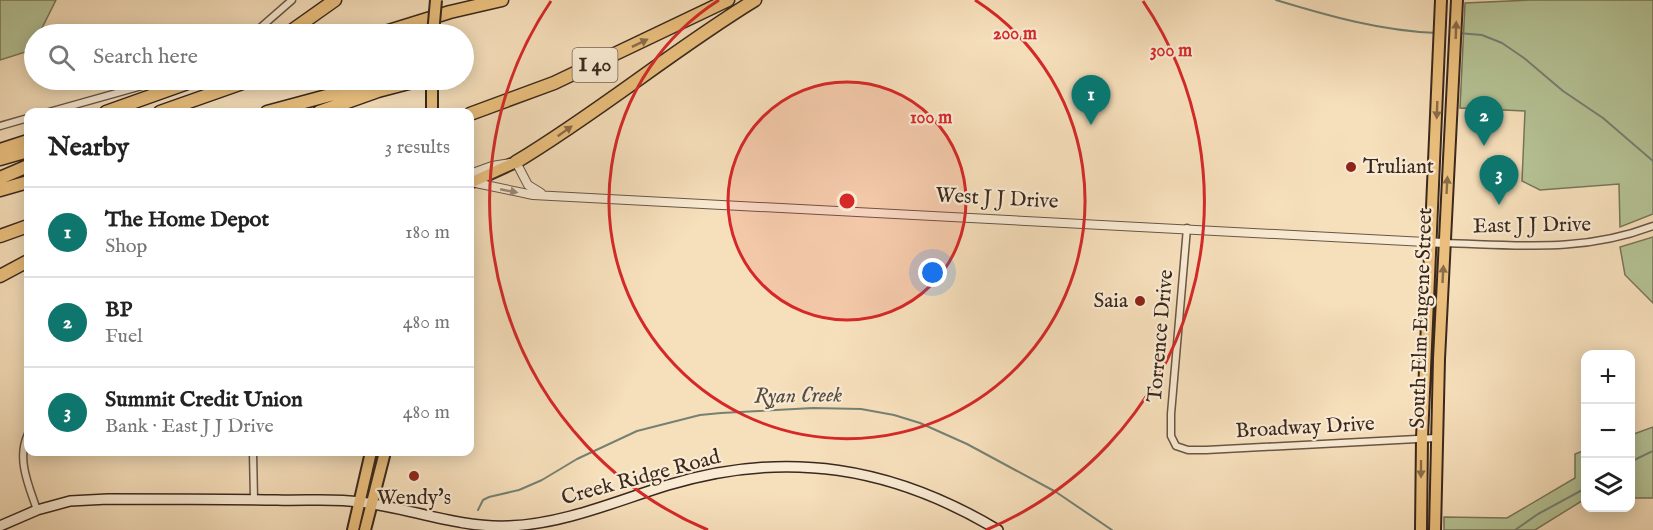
<!DOCTYPE html>
<meta charset="utf-8">
<style>
:root{--surface:#fff;--page:#f2f2f2;--text:#222;--muted:#767676;--line:#e0e0e0;--accent:#0f766e}
body{margin:0;font-family:"IM FELL English",serif;background:var(--page);color:var(--text)}
.controls{position:absolute;right:18px;bottom:18px;display:grid;overflow:hidden;border-radius:12px;box-shadow:0 3px 15px #0003}
.controls button{width:54px;height:54px;display:grid;place-items:center;padding:0;border:0;border-bottom:2px solid var(--line);background:var(--surface);color:var(--text);font:30px sans-serif}
.you{position:absolute;left:933px;top:273px;width:21px;height:21px;margin:-15px;border:4px solid #fff;border-radius:50%;background:#1a73e8;box-shadow:0 0 0 9px #1a73e833}
.badge{display:grid;place-items:center;width:39px;height:39px;border-radius:50%;background:var(--accent);color:#fff;font-size:20px;font-weight:700}
.pin{position:absolute;translate:-50% -50px;filter:drop-shadow(0 2px 3px #0008)}
.pin::after{content:'';position:absolute;top:32px;width:21px;height:18px;background:inherit;clip-path:polygon(0 0,100% 0,50% 100%)}
.list{margin:0;padding:0;list-style:none}
h2{display:flex;justify-content:space-between;align-items:center;height:78px;margin:0;padding:0 24px;font-size:26px}
h2 small{font-size:20px;font-weight:400;color:var(--muted)}
.list li{display:grid;grid-template-columns:39px 1fr auto;gap:18px;align-items:center;box-sizing:border-box;height:90px;padding:0 24px;border-top:2px solid var(--line)}
.list b{display:block;font-size:22px;white-space:nowrap}
.list p{margin:0;font-size:20px;white-space:nowrap;color:var(--muted)}
.list em{font-size:20px;font-style:normal;color:var(--muted)}
.icon{flex:none;width:33px;height:33px;fill:none;stroke:currentColor;stroke-width:2;stroke-linecap:round;stroke-linejoin:round}
.map{position:relative;flex:none;width:1653px;height:530px;overflow:hidden}
.search{position:absolute;background:var(--surface);box-shadow:0 3px 15px #0003;left:24px;top:24px;width:450px;height:66px;display:flex;align-items:center;gap:15px;box-sizing:border-box;padding:0 21px;border-radius:33px;color:var(--muted);font-size:22px}
.panel{position:absolute;background:var(--surface);box-shadow:0 3px 15px #0003;left:24px;top:108px;width:450px;height:348px;border-radius:12px}
.map>svg:first-child{display:block}
.green{fill:#b5c396;stroke:#78765a;stroke-width:1.5}
.lines{fill:none;stroke-linecap:round;stroke-linejoin:round}
.stream{stroke:#758174;stroke-width:2}
.minor-casing{stroke:#695645;stroke-width:9}
.tertiary-casing{stroke:#695645;stroke-width:10}
.secondary-casing{stroke:#3a281e;stroke-width:12}
.primary-casing{stroke:#3a281e;stroke-width:14}
.motorway-casing{stroke:#3a281e;stroke-width:15}
.minor{stroke:#f9ead3;stroke-width:6}
.tertiary{stroke:#f9ead3;stroke-width:8}
.secondary{stroke:#f9ead3;stroke-width:9}
.primary{stroke:#ebc07e;stroke-width:10}
.motorway{stroke:#ebc07e;stroke-width:12}
.primary-bridge-casing{stroke:#3a281e;stroke-width:14;stroke-linecap:butt}
.primary-bridge{stroke:#ebc07e;stroke-width:10}
.oneway{fill:#8a6c49}
.oneway2{fill:#9a8978}
.ring{fill:none;stroke:#d62828;stroke-width:3}
.poi-dot{fill:#8f2418;stroke:#f9ead3;stroke-width:2}
.labels{text-anchor:middle;dominant-baseline:central;stroke-width:4.5;stroke-linejoin:round;paint-order:stroke}
.shield{fill:#f9ead3;stroke:#736254;stroke-width:1.5}
.shield-label{font-size:20px;font-weight:bold;fill:#3a281e}
.poi-label{font-size:21px;fill:#3a281e;stroke:#f9ead3;text-anchor:start}
.street-label{font-size:21px;fill:#3a281e;stroke:#f9ead3}
.water-label{font-size:22px;font-style:italic;fill:#534d42;stroke:#f9ead3}
.centre{fill:#d62828;stroke:#f9ead3;stroke-width:3}
.ring-label{font-size:18px;text-anchor:middle;font-weight:bold;fill:#d62828;stroke:#f9ead3;stroke-width:4.5;stroke-linejoin:round;paint-order:stroke}
</style>
<div class="map">
<svg width="1653" height="530" viewBox="0 0 1653 530">
<rect width="100%" height="100%" fill="#f6dfbb"/>
<filter id="stains"><feTurbulence type="fractalNoise" baseFrequency=".00333" numOctaves="4"/><feColorMatrix values="0 0 0 0 .2 0 0 0 0 .09 0 0 0 0 .02 0 0 0 .5 -.17"/></filter>
<radialGradient id="worn" r=".72"><stop offset=".6" stop-color="#630" stop-opacity="0"/><stop offset="1" stop-color="#630" stop-opacity=".3"/></radialGradient>
<path class="green" d="M0 0H56L39 34H34V45L32 50 0 60Z
M1530 0H1653V214L1620 227 1619 184 1540 190 1522 181 1525 111 1460 108 1465 3Z
M1653 237V303L1625 275 1620 247Z
M1653 427V498H1631V435Z
M1585 450V499L1535 530H1444V517L1507 518 1575 478V454Z"/>
<g class="lines">
<path class="stream" d="M1276 0C1329 16 1381 31 1437 33
M1458 33 1482 35 1502 43 1524 58 1563 91 1603 118 1653 161
M1630 462 1653 451
M478 510 483 500 489 497 519 490 542 480 577 459 637 431 700 415 721 413 813 408 861 409 894 415 920 423 967 444 1056 492 1112 530
M1515 530 1538 514 1586 488"/>
<defs>
<path id="minor" d="M253 34 292 0
M49 112 163 80
M0 126 28 118
M1187 228 1171 414V436L1176 446 1188 450H1206L1436 438
M1444 243C1518 245 1582 253 1653 226
M28 434C16 459 29 486 37 510
M253 452 254 500"/>
<path id="tertiary" d="M470 174 492 166 516 162 528 185 541 193
M471 182 533 195 1444 243"/>
<path id="secondary" d="M0 526 37 510 70 501 108 499C164 499 221 499 277 500 304 501 333 498 360 502 410 508 457 528 509 526 564 524 616 501 668 485 787 449 893 467 998 530"/>
<path id="primary" d="M432 80V112
M470 183 516 162
M353 530 371 452
M365 530 385 452
M1421 530 1422 438 1441 0
M1435 530 1439 359 1457 0"/>
<path id="motorway" d="M287 34 335 0
M379 34 450 12 502 0
M106 112 196 80
M160 112 251 80
M267 112 386 80
M319 112 378 91 420 80
M470 114 554 83 728 0
M0 150 28 141
M0 159 28 151
M516 162C598 113 673 50 755 0
M0 178 28 166
M0 190 28 182
M0 236 28 226
M0 276 28 261"/>
</defs>
<use href="#minor" class="minor-casing"/>
<use href="#tertiary" class="tertiary-casing"/>
<use href="#secondary" class="secondary-casing"/>
<use href="#primary" class="primary-casing"/>
<use href="#motorway" class="motorway-casing"/>
<use href="#minor" class="minor"/>
<use href="#tertiary" class="tertiary"/>
<use href="#secondary" class="secondary"/>
<use href="#primary" class="primary"/>
<use href="#motorway" class="motorway"/>
<defs>
<path id="primary-bridge" d="M433 34 436 0"/>
</defs>
<use href="#primary-bridge" class="primary-bridge-casing"/>
<use href="#primary-bridge" class="primary-bridge"/>
</g>
<defs><path id="oneway-solid" d="M-6-.8H1V-3.2L6.5 0L1 3.2V.8H-6Z" transform="scale(1.5)"/></defs>
<g class="oneway">
<use href="#oneway-solid" transform="translate(1456 30) rotate(-88)"/>
<use href="#oneway-solid" transform="translate(640 43) rotate(-26)"/>
<use href="#oneway-solid" transform="translate(1437 110) rotate(92)"/>
<use href="#oneway-solid" transform="translate(565 131) rotate(-35)"/>
<use href="#oneway-solid" transform="translate(1447 185) rotate(-87)"/>
<use href="#oneway-solid" transform="translate(1443 274) rotate(-87)"/>
<use href="#oneway-solid" transform="translate(1421 469) rotate(90)"/>
</g>
<use class="oneway2" href="#oneway-solid" transform="translate(509 191) rotate(11)"/>
<circle cx="847" cy="201" r="119" fill="#d62828" fill-opacity=".12"/>
<g class="ring">
<circle cx="847" cy="201" r="119"/>
<path d="M975 0A238 238 0 1 1 719 0"/>
<path d="M708 530A357 357 0 0 1 551 1M1143 1A357 357 0 0 1 986 530"/>
</g>
<g class="poi-dot">
<circle cx="1351" cy="167" r="6"/>
<circle cx="1140" cy="301" r="6"/>
<circle cx="414" cy="476" r="6"/>
</g>
<g class="labels">
<rect class="shield" x="572.5" y="48" width="45" height="34" rx="4.5"/>
<g class="shield-label">
<text x="595" y="65">I 40</text>
</g>
<g class="poi-label">
<text x="1363" y="167">Truliant</text>
<text x="1128" y="301" text-anchor="end">Saia</text>
<text x="414" y="498" text-anchor="middle">Wendy's</text>
</g>
<g class="street-label">
<text transform="translate(997 199) rotate(3)">West J J Drive</text>
<text transform="translate(1532 226) rotate(-1)">East J J Drive</text>
<text transform="translate(1422 318) rotate(-88)">South Elm Eugene Street</text>
<text transform="translate(1161 336) rotate(-85)">Torrence Drive</text>
<text transform="translate(1305 428) rotate(-3)">Broadway Drive</text>
<text transform="translate(641 478) rotate(-15)">Creek Ridge Road</text>
</g>
<g class="water-label">
<text transform="translate(798 396) rotate(-1)">Ryan Creek</text>
</g>
</g>
<circle cx="847" cy="201" r="9" class="centre"/>
<g class="ring-label">
<text x="1015" y="39">200 m</text>
<text x="1171" y="56">300 m</text>
<text x="931" y="123">100 m</text>
</g>
<rect width="100%" height="100%" filter="url(#stains)"/>
<rect width="100%" height="100%" fill="url(#worn)"/>
</svg>
<div class="controls">
<button>+</button>
<button>−</button>
<button><svg class="icon" aria-label="layers" viewBox="0 0 24 24"><path d="M12 4l9 5-9 5-9-5zM3 14l9 5 9-5"/></svg></button>
</div>
<div class="you"></div>
<div class="pin badge" style="left:1091px;top:125px">1</div>
<div class="pin badge" style="left:1484px;top:146px">2</div>
<div class="pin badge" style="left:1499px;top:205px">3</div>
<div class="search"><svg class="icon" aria-label="search" viewBox="0 0 24 24"><circle cx="10" cy="10" r="6"/><path d="M15 15l6 6"/></svg>Search here</div>
<section class="panel">
<h2>Nearby<small>3 results</small></h2>
<ul class="list">
<li><span class="badge">1</span><div><b>The Home Depot</b><p>Shop</p></div><em>180 m</em></li>
<li><span class="badge">2</span><div><b>BP</b><p>Fuel</p></div><em>480 m</em></li>
<li><span class="badge">3</span><div><b>Summit Credit Union</b><p>Bank · East J J Drive</p></div><em>480 m</em></li>
</ul>
</section>
</div>
